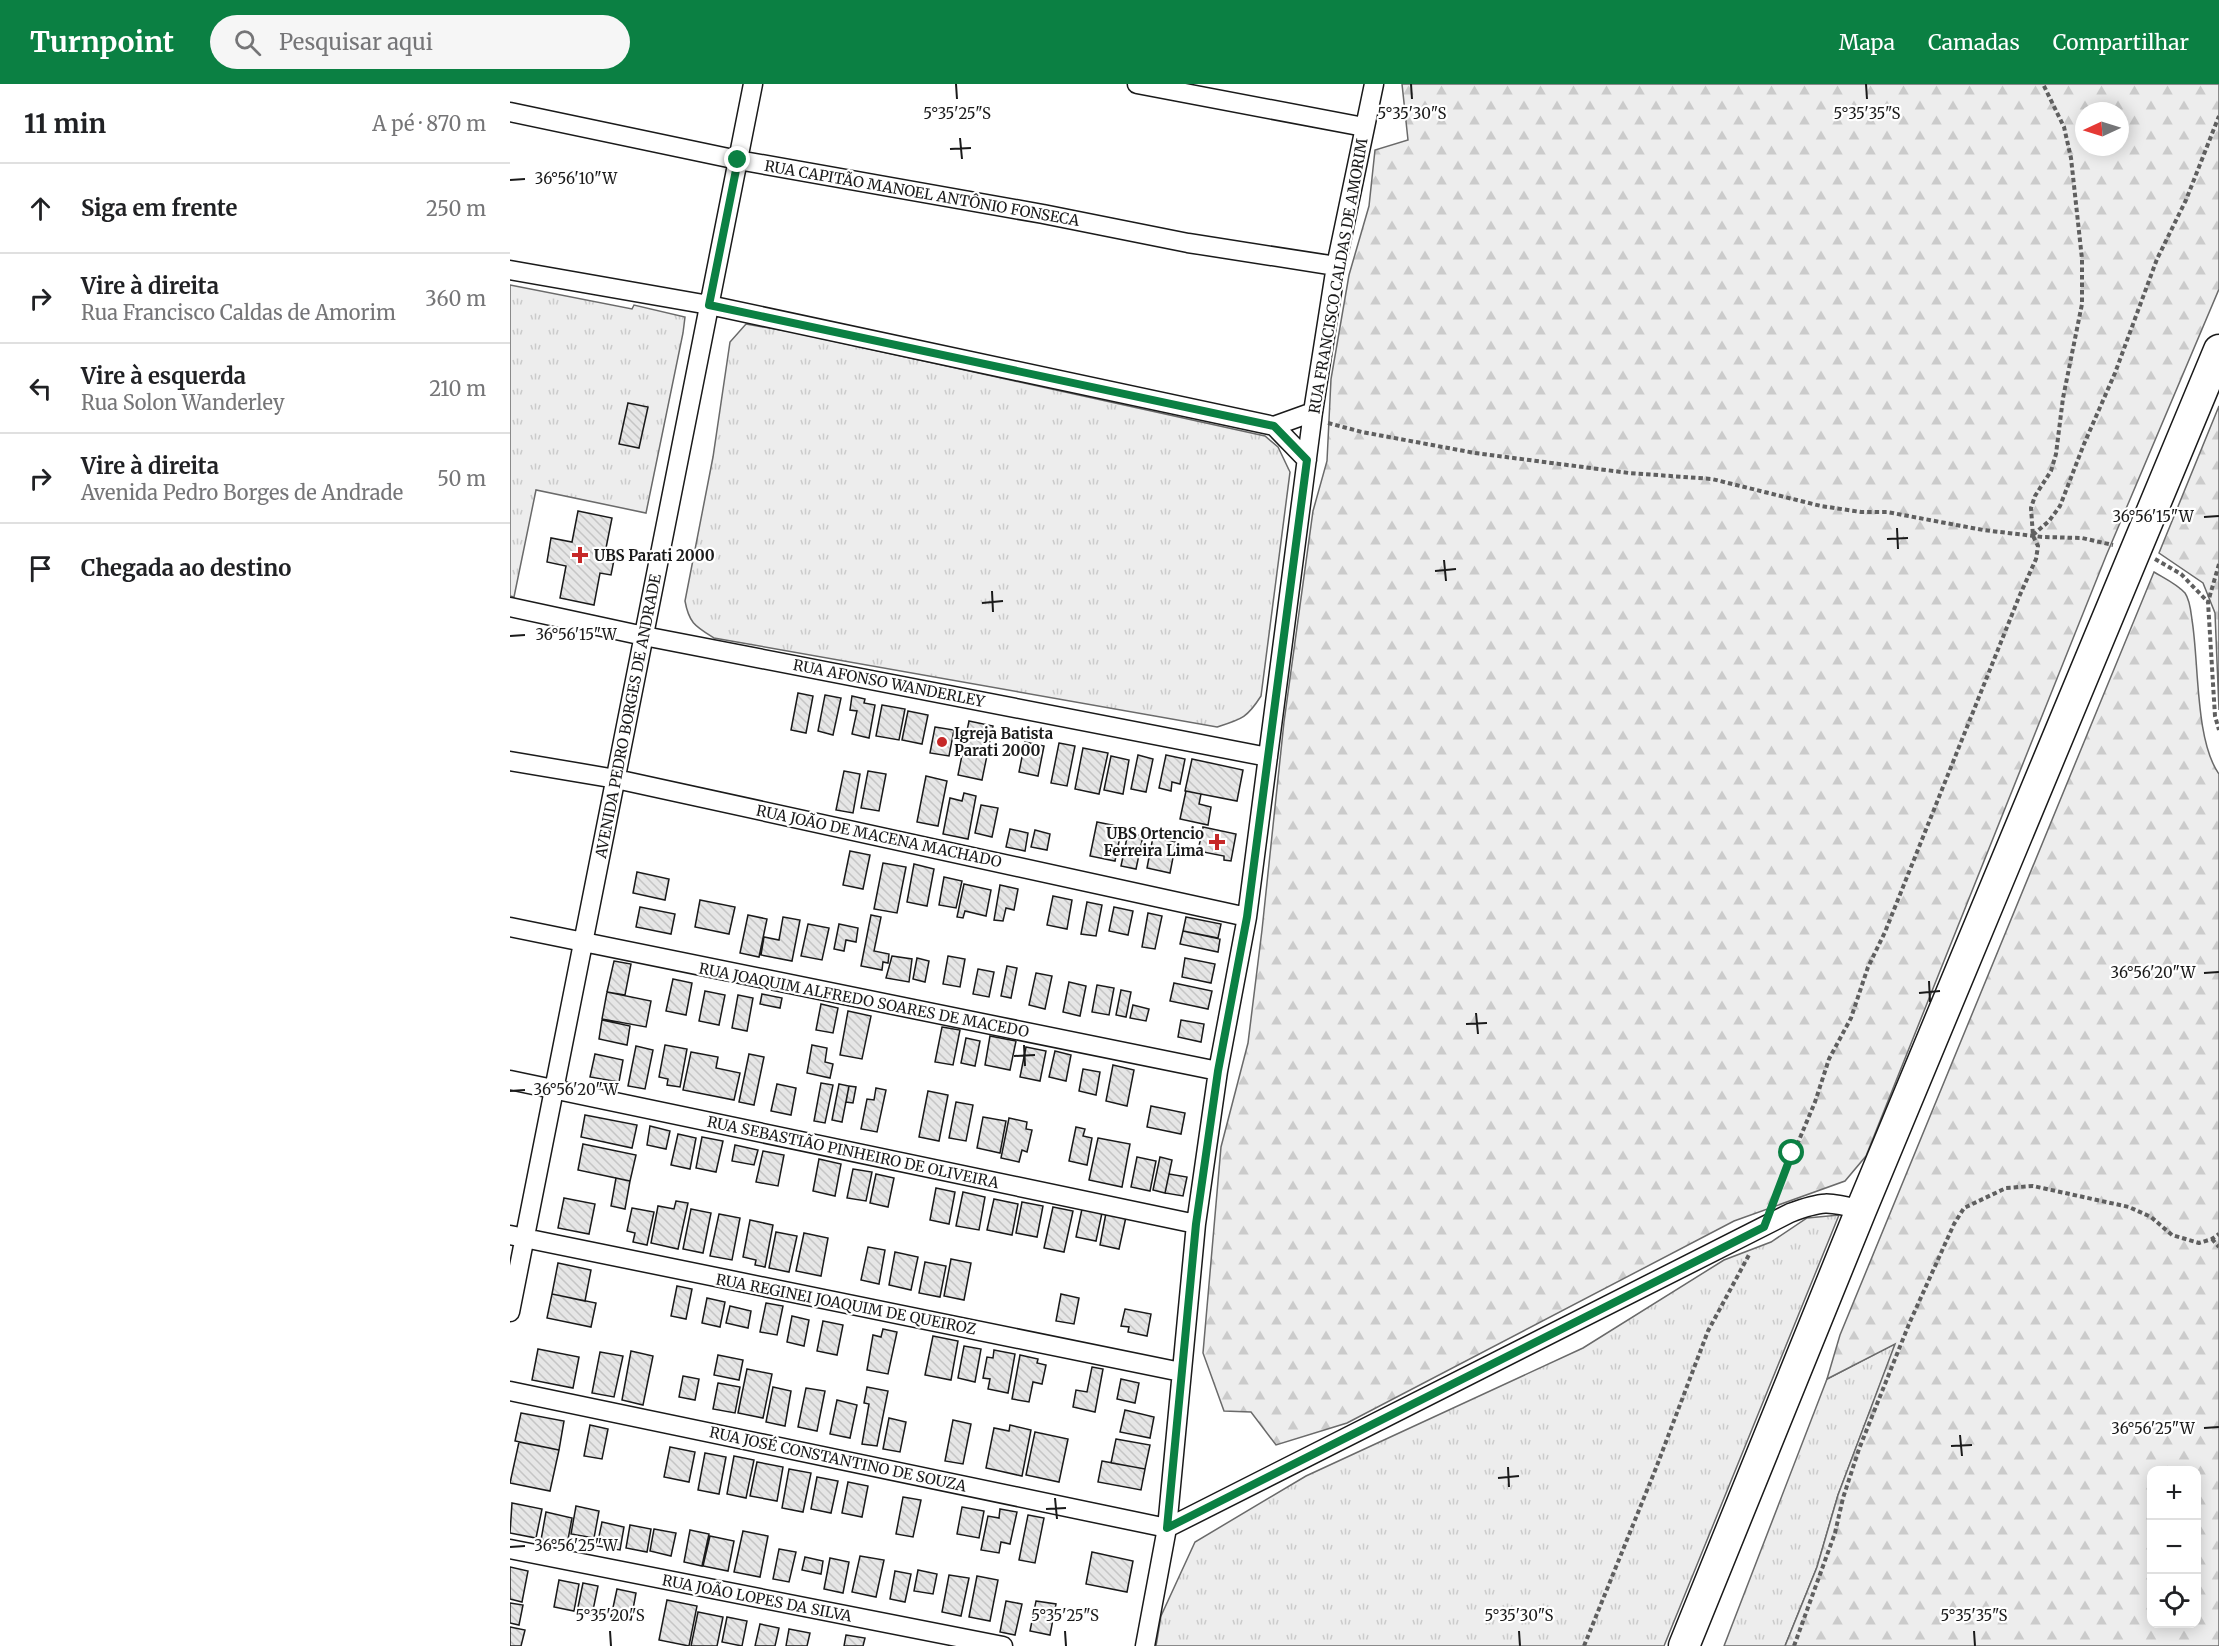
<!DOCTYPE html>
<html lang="pt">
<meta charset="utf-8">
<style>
:root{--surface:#fff;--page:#f6f6f6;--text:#202124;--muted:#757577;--line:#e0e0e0;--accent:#0b8043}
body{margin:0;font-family:Merriweather,serif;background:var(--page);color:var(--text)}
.controls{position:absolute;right:18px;bottom:18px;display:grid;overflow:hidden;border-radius:12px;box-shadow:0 3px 15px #0003}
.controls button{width:54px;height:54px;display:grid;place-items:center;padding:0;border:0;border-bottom:2px solid var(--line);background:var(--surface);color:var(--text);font:30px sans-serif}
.compass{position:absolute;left:1565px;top:18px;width:54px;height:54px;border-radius:50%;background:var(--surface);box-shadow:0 3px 15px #0003;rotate:266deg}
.stop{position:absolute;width:18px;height:18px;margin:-14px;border:4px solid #0b8043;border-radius:50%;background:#fff}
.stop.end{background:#0b8043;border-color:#fff;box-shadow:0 2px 6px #0008}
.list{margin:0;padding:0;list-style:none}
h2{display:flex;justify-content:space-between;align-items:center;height:78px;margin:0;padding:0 24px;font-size:26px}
h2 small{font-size:20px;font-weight:400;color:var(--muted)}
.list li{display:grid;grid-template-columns:39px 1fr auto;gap:18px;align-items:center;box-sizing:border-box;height:90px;padding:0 24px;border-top:2px solid var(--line)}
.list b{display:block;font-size:22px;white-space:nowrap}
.list p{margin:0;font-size:20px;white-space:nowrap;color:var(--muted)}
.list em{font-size:20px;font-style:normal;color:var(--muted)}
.icon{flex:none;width:33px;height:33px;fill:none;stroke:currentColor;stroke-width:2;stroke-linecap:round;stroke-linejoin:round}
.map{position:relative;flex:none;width:1709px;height:1562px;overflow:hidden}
header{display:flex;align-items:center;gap:36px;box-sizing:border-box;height:84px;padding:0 30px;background:var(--accent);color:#fff}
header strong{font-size:28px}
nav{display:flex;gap:33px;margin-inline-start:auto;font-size:21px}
.search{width:420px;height:54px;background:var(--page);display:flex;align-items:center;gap:15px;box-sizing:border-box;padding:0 21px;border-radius:33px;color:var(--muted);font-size:22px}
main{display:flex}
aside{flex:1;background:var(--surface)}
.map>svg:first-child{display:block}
.grass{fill:url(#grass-tufts);stroke:#6a6a6a;stroke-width:1.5}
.forest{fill:url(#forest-firs);stroke:#6a6a6a;stroke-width:1.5;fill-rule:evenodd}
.building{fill:url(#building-back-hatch);stroke:#1a1a1a;stroke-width:1.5}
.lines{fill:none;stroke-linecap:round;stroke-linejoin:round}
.minor-casing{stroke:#1a1a1a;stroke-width:21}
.trunk-casing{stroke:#1a1a1a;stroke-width:33}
.path{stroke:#5f5f5f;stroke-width:4;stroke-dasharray:4.5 3;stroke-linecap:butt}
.minor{stroke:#fff;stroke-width:18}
.trunk{stroke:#fff;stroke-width:30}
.route{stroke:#0b8043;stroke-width:8}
.ticks{fill:none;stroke:#1a1a1a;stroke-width:2}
.poi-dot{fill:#c62828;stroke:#fff;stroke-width:2}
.labels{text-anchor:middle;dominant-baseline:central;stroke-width:4.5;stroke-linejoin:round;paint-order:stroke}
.street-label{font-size:15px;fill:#1a1a1a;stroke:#fff}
.poi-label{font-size:15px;font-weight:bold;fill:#1a1a1a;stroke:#fff;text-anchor:start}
.ticks-label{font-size:15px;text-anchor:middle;fill:#1a1a1a;stroke:#fff;stroke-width:4.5;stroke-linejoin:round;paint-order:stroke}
</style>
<header>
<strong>Turnpoint</strong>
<div class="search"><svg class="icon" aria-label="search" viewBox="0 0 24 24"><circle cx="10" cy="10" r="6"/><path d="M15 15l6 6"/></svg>Pesquisar aqui</div>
<nav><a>Mapa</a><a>Camadas</a><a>Compartilhar</a></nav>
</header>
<main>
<aside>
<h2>11 min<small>A pé · 870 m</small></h2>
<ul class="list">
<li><svg class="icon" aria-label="ahead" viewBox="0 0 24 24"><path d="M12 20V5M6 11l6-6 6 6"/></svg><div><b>Siga em frente</b></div><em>250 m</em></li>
<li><svg class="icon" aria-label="right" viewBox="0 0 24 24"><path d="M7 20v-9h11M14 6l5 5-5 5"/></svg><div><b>Vire à direita</b><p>Rua Francisco Caldas de Amorim</p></div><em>360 m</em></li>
<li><svg class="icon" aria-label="left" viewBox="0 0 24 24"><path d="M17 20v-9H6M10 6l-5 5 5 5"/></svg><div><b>Vire à esquerda</b><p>Rua Solon Wanderley</p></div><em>210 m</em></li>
<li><svg class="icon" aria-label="right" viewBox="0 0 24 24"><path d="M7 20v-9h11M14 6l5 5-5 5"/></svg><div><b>Vire à direita</b><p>Avenida Pedro Borges de Andrade</p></div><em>50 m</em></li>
<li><svg class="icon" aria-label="arrive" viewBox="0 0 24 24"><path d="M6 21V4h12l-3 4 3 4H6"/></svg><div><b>Chegada ao destino</b></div></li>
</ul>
</aside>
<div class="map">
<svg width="1709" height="1562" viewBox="0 0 1709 1562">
<defs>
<pattern id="grass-tufts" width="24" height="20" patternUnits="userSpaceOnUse" patternTransform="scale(1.5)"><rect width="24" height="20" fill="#ededed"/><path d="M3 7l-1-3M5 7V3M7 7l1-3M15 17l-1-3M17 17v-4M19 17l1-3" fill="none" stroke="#cbcbcb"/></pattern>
<pattern id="forest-firs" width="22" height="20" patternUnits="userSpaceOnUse" patternTransform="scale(1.5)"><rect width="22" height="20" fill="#ededed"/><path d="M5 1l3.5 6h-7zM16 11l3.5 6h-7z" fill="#cbcbcb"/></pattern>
<pattern id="building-back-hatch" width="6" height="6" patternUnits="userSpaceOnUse" patternTransform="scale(1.5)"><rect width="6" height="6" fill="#e6e6e6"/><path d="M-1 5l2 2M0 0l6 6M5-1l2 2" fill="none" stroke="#c5c5c5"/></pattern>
</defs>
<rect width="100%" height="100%" fill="#fff"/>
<path class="grass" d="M0 201 122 225 124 221 175 233 173 249 136 429 26 406 4 513 0 512Z
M236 240 282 248 755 352 768 363 780 388 751 612C737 634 732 635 707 643L204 554C185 542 179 539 175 517L203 373 220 258Z
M1329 1131 1154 1562H646L651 1532 685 1458 796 1392 1073 1264 1214 1176 1261 1158 1297 1134Z
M1386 1259 1328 1411 1307 1483 1275 1562H1214L1317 1295Z"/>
<path class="forest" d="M892 0H1709V205L1596 472 1356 1072 1335 1097 1224 1137 837 1339 766 1361 741 1328 714 1327 693 1269 711 1063 738 959 752 846 774 638 803 427 817 377 821 295 839 191 859 122 865 66 898 56ZM1574 27H1610V63H1574Z
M1709 322V626L1705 529 1693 499 1649 469Z
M1644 488C1654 494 1667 500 1675 509 1680 516 1681 528 1682 536 1689 577 1685 657 1709 690V1562H1275L1307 1483 1328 1411 1385 1260 1317 1295 1330 1251ZM1686 1386V1540H1642V1386Z"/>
<path class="building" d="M118 319 138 323 129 364 109 360Z
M68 427 102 434 96 464 106 466 101 491 90 489 84 521 50 514 56 482 37 478 41 454 62 458Z
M288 609 303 612 296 649 281 646Z
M315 611 331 614 323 651 308 647Z
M342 612 355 615 354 619 365 621 359 654 342 650 347 627 340 626Z
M372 621 395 625 389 656 366 652Z
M398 627 418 631 412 660 392 656Z
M459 637 483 642 472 696 448 691Z
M425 643 444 646 439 672 420 669Z
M515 658 534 662 528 692 509 688Z
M549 659 565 662 557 702 541 699Z
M573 664 598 669 589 710 565 705Z
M628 671 643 675 636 708 621 705Z
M656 671 675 675 670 700 662 698 661 707 649 704Z
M601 672 619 676 613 710 594 706Z
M682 675 733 686 727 717 675 707Z
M334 687 350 690 343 729 326 726Z
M358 687 376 690 369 727 351 724Z
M416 692 437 697 428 742 407 738Z
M676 707 691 710 689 720 701 723 698 741 670 735Z
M454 709 466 712 458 755 433 750 440 714 452 717Z
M471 721 488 724 482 753 465 749Z
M587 738 612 743 605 777 580 772Z
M693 743 726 750 721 777 714 776V772L688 767Z
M500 745 518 749 515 767 496 763Z
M525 746 540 750 537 766 521 763Z
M618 749 633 752 626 785 611 782Z
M643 753 666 758 660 789 637 784Z
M340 767 360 771 353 805 333 801Z
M373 779 396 783 387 829 364 825Z
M404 780 424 785 417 822 397 818Z
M127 788 159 795 155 816 123 809Z
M434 793 452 797 446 824 429 821Z
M454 800 481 806 476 832 455 827 453 834 447 833Z
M490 801 508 805 504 826 496 824 493 837 484 836Z
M543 812 562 816 557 845 537 841Z
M190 816 225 823 219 850 185 843Z
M577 818 592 821 586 852 571 850Z
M130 823 165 830 161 850 126 843Z
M604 823 623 827 618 851 599 847Z
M638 829 652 832 645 865 632 863Z
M238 831 257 835 249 873 230 869Z
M361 831 371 833 364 867 379 870 378 879 373 878 372 886 351 882Z
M273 833 290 836 282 877 251 871 254 853 269 856Z
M676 833 711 840 708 854 673 847Z
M298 840 319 844 312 876 291 872Z
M329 840 348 844 346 858 336 856 334 867 324 865Z
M673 847 710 855 708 868 670 860Z
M382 872 402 875 399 898 376 894Z
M438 872 455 875 450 903 433 900Z
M407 874 419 877 415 898 403 895Z
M675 874 705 880 701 899 672 893Z
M104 877 121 880 115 911 97 908Z
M497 882 507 884 501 914 491 912Z
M468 885 484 888 479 913 463 910Z
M526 889 542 892 535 925 519 921Z
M163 895 182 899 176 931 156 927Z
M559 898 576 902 570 932 553 928Z
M664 899 702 907 698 925 660 917Z
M587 901 604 904 599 931 582 928Z
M611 906 621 908 616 933 606 931Z
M195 907 215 911 209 941 189 937Z
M97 908 141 917 136 943 92 935Z
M252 910 272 914 270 924 250 920Z
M228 911 243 914 237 947 222 944Z
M311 920 328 924 323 949 306 946Z
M623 921 639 925 636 937 620 934Z
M338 927 361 932 352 975 330 971Z
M92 936 120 942 117 961 89 955Z
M671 936 694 940 691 958 668 953Z
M432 943 450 946 443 981 425 978Z
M480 952 506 957 500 986 475 981Z
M456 954 470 957 465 982 451 979Z
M155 961 177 965 170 1003 157 1001 158 995 149 993Z
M302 961 317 964 315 978 323 980 320 994 297 989Z
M126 962 143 966 135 1005 118 1002Z
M516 963 536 967 530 997 510 993Z
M545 967 561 971 556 997 539 993Z
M181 968 208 973 206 984 230 989 224 1016 173 1006Z
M85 970 113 976 109 998 80 993Z
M239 970 254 973 244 1021 229 1018Z
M603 981 624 986 617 1022 596 1017Z
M573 985 590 988 586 1011 569 1007Z
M311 999 323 1001 315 1039 304 1037Z
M267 1000 286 1004 281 1031 261 1027Z
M329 1000 339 1002 332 1038 322 1036Z
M339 1002 346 1003 343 1019 336 1018Z
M366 1004 376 1006 367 1048 351 1045 357 1015 364 1016Z
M418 1007 438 1011 429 1057 409 1053Z
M446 1018 463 1021 456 1057 439 1054Z
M641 1022 675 1029 671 1050 637 1043Z
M75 1031 127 1041 122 1064 71 1053Z
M473 1033 496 1037 490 1069 467 1064Z
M499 1034 517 1038 516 1045 522 1046 517 1068 512 1066 509 1078 491 1074Z
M140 1042 160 1047 156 1065 137 1061Z
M566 1043 575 1045 573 1052 582 1054 577 1081 559 1077Z
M168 1050 186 1054 180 1085 161 1081Z
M192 1053 213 1057 206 1088 186 1084Z
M588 1054 620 1060 612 1103 579 1096Z
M73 1060 126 1071 120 1097 68 1086Z
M225 1061 248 1066 244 1081 222 1077Z
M253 1067 274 1071 268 1102 246 1098Z
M627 1073 646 1077 640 1107 621 1103Z
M650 1073 662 1076 655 1109 643 1106Z
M309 1075 331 1080 325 1112 303 1107Z
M343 1085 362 1088 356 1117 337 1114Z
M366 1090 384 1094 378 1123 360 1119Z
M659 1090 677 1093 673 1112 655 1109Z
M106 1094 120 1097 115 1125 101 1122Z
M426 1104 445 1108 439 1140 420 1136Z
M453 1108 475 1113 469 1146 446 1142Z
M54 1114 85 1120 79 1150 48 1144Z
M484 1115 508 1120 502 1151 477 1146Z
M166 1117 178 1119 168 1165 141 1159 148 1122 164 1125Z
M512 1118 533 1122 527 1153 506 1149Z
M543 1123 563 1127 554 1168 534 1164Z
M122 1124 144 1128 137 1161 123 1158 125 1149 117 1147Z
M181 1125 201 1129 193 1169 173 1165Z
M572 1125 592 1129 586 1157 566 1153Z
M596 1129 616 1133 609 1165 590 1161Z
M209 1130 230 1134 222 1176 200 1172Z
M240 1136 263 1141 255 1183 245 1181 246 1176 233 1173Z
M266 1148 287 1152 279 1188 259 1184Z
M294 1149 318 1154 311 1192 286 1187Z
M358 1163 375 1166 369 1200 351 1196Z
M385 1168 408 1173 401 1206 379 1201Z
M441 1175 461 1179 454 1216 434 1212Z
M415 1178 436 1182 430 1213 409 1209Z
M48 1179 81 1186 75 1217 42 1210Z
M167 1202 182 1205 176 1235 161 1232Z
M42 1210 86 1219 81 1243 37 1234Z
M551 1210 569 1214 564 1240 546 1237Z
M197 1214 215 1218 210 1243 192 1239Z
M256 1219 273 1222 267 1251 250 1248Z
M220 1222 241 1227 238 1244 216 1239Z
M615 1225 641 1230 637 1252 618 1248 619 1243 611 1242Z
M282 1232 299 1236 294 1262 277 1258Z
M313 1237 333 1241 327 1271 307 1267Z
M373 1245 387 1248 378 1290 357 1286 363 1251 371 1253Z
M423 1252 448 1257 441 1296 415 1291Z
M454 1262 471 1265 465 1298 448 1294Z
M28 1265 69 1273 63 1304 22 1296Z
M484 1266 505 1270 498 1309 478 1305 480 1295 473 1294 477 1273 483 1274Z
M121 1267 143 1272 133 1321 112 1316Z
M90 1268 113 1272 104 1313 82 1309Z
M208 1271 233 1276 229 1296 204 1291Z
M510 1271 528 1275 527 1279 536 1281 532 1300 523 1298 519 1318 502 1315Z
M582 1283 593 1285 585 1328 563 1323 566 1306 577 1308Z
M237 1285 262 1290 253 1334 228 1329Z
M173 1292 189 1295 185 1316 169 1313Z
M611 1295 629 1299 625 1319 607 1315Z
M208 1299 230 1303 225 1329 203 1325Z
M263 1303 281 1307 275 1342 256 1338Z
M357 1303 378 1307 367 1362 352 1360 359 1320 354 1319Z
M296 1304 315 1307 307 1347 288 1343Z
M327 1316 347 1321 340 1354 320 1350Z
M615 1326 644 1333 640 1354 610 1348Z
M11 1329 54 1337 49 1366 5 1357Z
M379 1334 396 1338 390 1368 373 1365Z
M443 1336 461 1340 453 1380 435 1377Z
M80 1341 98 1345 92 1375 74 1372Z
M500 1341 521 1346 512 1392 476 1384 484 1344 499 1347Z
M525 1348 558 1355 549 1398 516 1391Z
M606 1355 640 1361 635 1385 601 1379Z
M9 1358 49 1366 40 1407 0 1399Z
M160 1363 185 1368 179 1398 154 1393Z
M195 1369 216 1373 209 1410 188 1406Z
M224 1372 244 1376 236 1414 217 1410Z
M592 1377 635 1385 631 1406 588 1398Z
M247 1378 273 1383 267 1417 240 1412Z
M279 1385 301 1389 293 1428 272 1424Z
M307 1393 328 1397 321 1429 301 1425Z
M338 1398 358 1402 352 1433 332 1429Z
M393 1413 411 1416 403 1453 386 1450Z
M2 1419 32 1425 26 1454 0 1449Z
M66 1422 89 1427 84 1454 61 1450Z
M452 1423 474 1427 469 1454 447 1450Z
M490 1425 507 1428 500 1460 491 1458 489 1469 471 1466 478 1432 489 1434Z
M36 1428 62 1434 57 1461 31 1456Z
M518 1431 534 1434 525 1479 509 1476Z
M92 1438 114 1443 110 1466 87 1462Z
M120 1441 141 1445 137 1468 116 1464Z
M144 1445 166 1449 161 1472 140 1467Z
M180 1446 199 1450 192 1482 174 1478Z
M233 1447 258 1452 250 1493 224 1488Z
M200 1452 224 1457 218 1487 193 1482Z
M269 1465 286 1468 279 1498 263 1495Z
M582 1468 623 1477 617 1508 576 1500Z
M350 1472 374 1476 366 1513 342 1508Z
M295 1473 313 1477 311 1490 292 1486Z
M320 1474 339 1478 333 1509 314 1505Z
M0 1483 18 1487 12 1518 0 1515Z
M408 1486 427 1490 423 1510 404 1507Z
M385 1487 401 1490 395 1518 380 1515Z
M439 1491 459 1494 451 1532 432 1528Z
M467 1492 488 1496 480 1537 459 1533Z
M49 1496 69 1500 64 1527 44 1523Z
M73 1499 88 1502 82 1531 67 1528Z
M107 1505 126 1509 121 1536 101 1533Z
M157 1516 187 1522 179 1562 149 1556Z
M496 1517 512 1520 505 1551 490 1548Z
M526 1517 546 1520 540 1551 520 1547Z
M0 1519 13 1521 9 1541 0 1539Z
M188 1528 213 1533 207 1562H181Z
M217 1533 237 1537 232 1562 212 1558Z
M250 1540 269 1544 265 1562H245Z
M0 1543 15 1546 11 1562H0Z
M279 1545 300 1549 297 1562H276Z
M336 1551 355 1554 353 1562H334Z"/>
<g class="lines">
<defs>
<path id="minor" d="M627 0 854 43
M0 28 228 76 533 130 678 159 826 182
M0 186 199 221 764 342 797 376
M764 342 803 328
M0 523 134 552 758 673
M0 677 106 695 737 833
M0 843 708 987
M0 996 686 1140
M0 1151 671 1288
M0 1228 243 0
M0 1307 657 1444 1280 1129C1312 1117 1318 1117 1351 1126
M0 1465 493 1562
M635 1562 657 1444 686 1140 708 987 737 833 803 328 826 182 864 0"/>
<path id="trunk" d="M1174 1562 1351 1126 1709 266"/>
</defs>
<use href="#minor" class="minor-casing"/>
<use href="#trunk" class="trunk-casing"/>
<path class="path" d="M818 339 852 348 965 369 1119 389 1202 395 1311 422 1351 428H1377L1473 446 1533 453 1572 454 1603 461
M1523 451 1539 437 1550 422 1574 360 1605 289 1647 175 1676 116 1709 32
M1645 475 1671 490 1698 518
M1709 480 1698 518 1705 632 1709 646
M1264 1116 1305 1018 1319 975 1341 934 1358 883 1375 848 1509 513 1526 475 1528 462 1523 452 1521 424 1525 412 1541 387 1546 370 1553 314 1572 220V175L1561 74 1554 43 1533 0
M1702 1155 1709 1163
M1074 1562 1146 1384 1198 1247 1240 1169
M1284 1562 1325 1449 1333 1414 1349 1365 1399 1240 1444 1140 1454 1124 1496 1104 1523 1102 1619 1123 1641 1133 1662 1151 1689 1159 1702 1155 1709 1150"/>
<use href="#minor" class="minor"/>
<use href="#trunk" class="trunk"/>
</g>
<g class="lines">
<path class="route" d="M228 76 199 221 764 342 797 376 737 833 708 987 686 1140 657 1444 1254 1143 1282 1069"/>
</g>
<path class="ticks" d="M446 0 447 15M901 0 902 15M1356 0 1357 15M450 54 452 75M440 65 461 64M0 96 15 95M1694 433 1709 432M1387 444 1388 465M1377 455 1398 454M934 476 936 497M925 487 946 485M482 507 483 528M472 519 493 517M0 552 15 551M1694 889 1709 888M1419 897 1420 918M1409 909 1430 907M966 929 968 950M956 940 977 939M514 961 515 982M504 972 525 971M0 1007 15 1006M1694 1344 1709 1343M1450 1351 1452 1372M1441 1362 1462 1361M998 1383 999 1403M988 1394 1009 1392M545 1414 547 1435M536 1425 556 1424M0 1463 15 1462M100 1547 101 1562M555 1547 556 1562M1009 1547 1010 1562M1464 1547 1465 1562"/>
<g class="poi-dot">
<path d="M67 462h6v6h6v6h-6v6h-6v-6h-6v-6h6z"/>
<circle cx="432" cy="658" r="6"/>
<path d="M704 749h6v6h6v6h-6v6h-6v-6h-6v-6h6z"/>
</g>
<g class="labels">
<g class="street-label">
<text transform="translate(412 109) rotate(10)">RUA CAPITÃO MANOEL ANTÔNIO FONSECA</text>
<text transform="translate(828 192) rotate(-80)">RUA FRANCISCO CALDAS DE AMORIM</text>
<text transform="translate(379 599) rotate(11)">RUA AFONSO WANDERLEY</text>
<text transform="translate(118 632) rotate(-79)">AVENIDA PEDRO BORGES DE ANDRADE</text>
<text transform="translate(369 752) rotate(12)">RUA JOÃO DE MACENA MACHADO</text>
<text transform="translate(354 916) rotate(11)">RUA JOAQUIM ALFREDO SOARES DE MACEDO</text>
<text transform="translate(343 1068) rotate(12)">RUA SEBASTIÃO PINHEIRO DE OLIVEIRA</text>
<text transform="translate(336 1220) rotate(11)">RUA REGINEI JOAQUIM DE QUEIROZ</text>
<text transform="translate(328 1375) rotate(12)">RUA JOSÉ CONSTANTINO DE SOUZA</text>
<text transform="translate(247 1514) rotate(11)">RUA JOÃO LOPES DA SILVA</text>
</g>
<g class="poi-label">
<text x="84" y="471">UBS Parati 2000</text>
<text x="444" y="649">Igreja Batista<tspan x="444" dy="17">Parati 2000</tspan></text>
<text x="694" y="749" text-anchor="end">UBS Ortencio<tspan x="694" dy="17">Ferreira Lima</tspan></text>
</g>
</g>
<g class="ticks-label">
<text x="447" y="35">5°35'25"S</text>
<text x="902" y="35">5°35'30"S</text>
<text x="1357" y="35">5°35'35"S</text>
<text x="66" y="100">36°56'10"W</text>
<text x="1643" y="438">36°56'15"W</text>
<text x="66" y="556">36°56'15"W</text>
<text x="1643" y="894">36°56'20"W</text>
<text x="66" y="1011">36°56'20"W</text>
<text x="1643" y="1350">36°56'25"W</text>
<text x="66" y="1467">36°56'25"W</text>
<text x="100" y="1537">5°35'20"S</text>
<text x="555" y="1537">5°35'25"S</text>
<text x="1009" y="1537">5°35'30"S</text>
<text x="1464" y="1537">5°35'35"S</text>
</g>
</svg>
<div class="controls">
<button>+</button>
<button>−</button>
<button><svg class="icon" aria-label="locate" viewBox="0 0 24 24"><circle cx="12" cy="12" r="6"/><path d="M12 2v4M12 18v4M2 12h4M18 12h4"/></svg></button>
</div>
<svg class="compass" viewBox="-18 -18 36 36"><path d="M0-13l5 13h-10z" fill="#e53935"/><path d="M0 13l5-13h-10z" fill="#757577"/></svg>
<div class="stop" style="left:1282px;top:1069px"></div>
<div class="stop end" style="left:228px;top:76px"></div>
</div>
</main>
